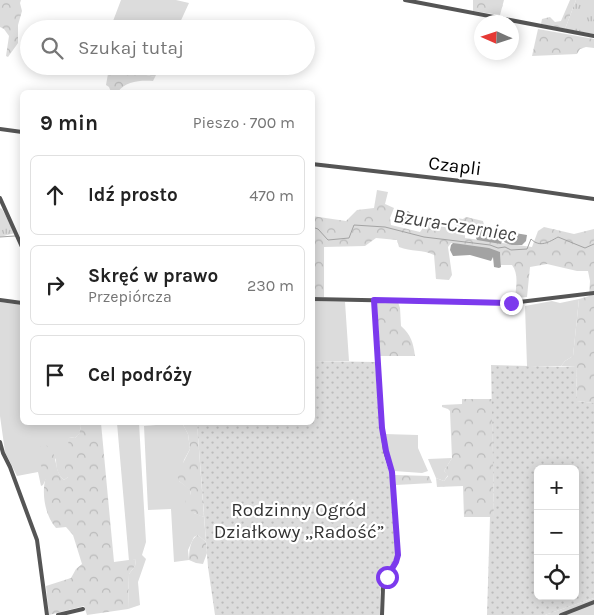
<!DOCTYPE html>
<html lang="pl">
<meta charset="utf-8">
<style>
:root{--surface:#fff;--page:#f2f2f2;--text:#222;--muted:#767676;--line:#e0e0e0}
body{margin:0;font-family:Karla,sans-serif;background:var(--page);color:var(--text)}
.controls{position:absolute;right:15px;bottom:15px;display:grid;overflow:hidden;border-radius:8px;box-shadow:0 2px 12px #0003}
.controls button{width:45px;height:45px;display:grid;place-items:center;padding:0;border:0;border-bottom:1px solid var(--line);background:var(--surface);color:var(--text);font:25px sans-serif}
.compass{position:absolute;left:474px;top:15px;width:45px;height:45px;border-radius:50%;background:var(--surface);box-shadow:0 2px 12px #0003;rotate:273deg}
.stop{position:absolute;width:15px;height:15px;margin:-11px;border:4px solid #7c3aed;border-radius:50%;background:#fff}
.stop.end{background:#7c3aed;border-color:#fff;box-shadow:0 1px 5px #0008}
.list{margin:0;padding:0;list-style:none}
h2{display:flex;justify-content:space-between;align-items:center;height:65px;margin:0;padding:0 20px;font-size:21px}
h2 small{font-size:16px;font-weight:400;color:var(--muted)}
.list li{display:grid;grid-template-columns:32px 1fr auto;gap:15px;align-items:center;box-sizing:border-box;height:80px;margin:0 10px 10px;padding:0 10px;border:1px solid var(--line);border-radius:8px}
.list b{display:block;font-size:19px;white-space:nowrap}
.list p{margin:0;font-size:16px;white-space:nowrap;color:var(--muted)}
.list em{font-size:16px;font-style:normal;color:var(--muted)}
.icon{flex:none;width:28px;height:28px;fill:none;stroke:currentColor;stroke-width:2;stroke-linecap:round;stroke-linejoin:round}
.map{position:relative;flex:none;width:594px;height:615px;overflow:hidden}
.search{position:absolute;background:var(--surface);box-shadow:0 2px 12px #0003;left:20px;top:20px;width:295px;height:55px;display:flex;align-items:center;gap:12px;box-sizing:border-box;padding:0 18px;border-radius:28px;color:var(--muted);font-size:19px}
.panel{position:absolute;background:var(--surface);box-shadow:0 2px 12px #0003;left:20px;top:90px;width:295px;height:335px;border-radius:8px}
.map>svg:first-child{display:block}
.grass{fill:#dcdcdc}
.forest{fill:url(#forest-crowns)}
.park{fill:url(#park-tufts)}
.garden{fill:url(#garden-dots);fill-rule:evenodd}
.water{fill:#a3a3a3}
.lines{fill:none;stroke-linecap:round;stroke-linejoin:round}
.stream{stroke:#a3a3a3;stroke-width:1}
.minor{stroke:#555;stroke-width:4}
.route{stroke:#7c3aed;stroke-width:6}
.labels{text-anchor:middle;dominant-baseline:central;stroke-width:4.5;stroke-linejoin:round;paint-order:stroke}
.street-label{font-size:19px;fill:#000;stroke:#fff}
.park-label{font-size:19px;fill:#333;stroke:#fff}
.water-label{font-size:20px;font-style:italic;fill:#444;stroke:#fff}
</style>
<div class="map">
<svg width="594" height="615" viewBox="0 0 594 615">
<defs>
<pattern id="forest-crowns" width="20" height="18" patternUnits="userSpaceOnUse" patternTransform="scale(1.25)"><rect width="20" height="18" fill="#dcdcdc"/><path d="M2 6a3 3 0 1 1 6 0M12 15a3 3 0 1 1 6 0" fill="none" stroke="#bbb"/></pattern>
<pattern id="park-tufts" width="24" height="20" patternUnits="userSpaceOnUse" patternTransform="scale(1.25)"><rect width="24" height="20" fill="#dcdcdc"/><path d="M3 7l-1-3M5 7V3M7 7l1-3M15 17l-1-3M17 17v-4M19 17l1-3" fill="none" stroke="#bbb"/></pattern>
<pattern id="garden-dots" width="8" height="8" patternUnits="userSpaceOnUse" patternTransform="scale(1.25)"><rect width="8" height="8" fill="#dcdcdc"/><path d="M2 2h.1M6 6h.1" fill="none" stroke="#bbb" stroke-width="1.8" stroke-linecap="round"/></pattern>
</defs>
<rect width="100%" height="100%" fill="#fff"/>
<path class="grass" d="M121 0H176L189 3 177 29H110Z
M109 66H160L155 77Z
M579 299 573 356 565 361 561 366H527L525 306 552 301 560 303Z
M313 301 345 302 349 361H313Z
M0 302 22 305V422H74L81 426 79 434 75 438 69 437 68 477 64 480C57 474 56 467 56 458L43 485 41 486 38 472 17 476 5 452 0 416Z
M117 423H139L146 542 142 555 146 559 138 582 140 605 128 609 129 574 135 566 136 559 129 561Z
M169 423H182L188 434 190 449 184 460 179 481 191 490 190 495 194 513 204 517 206 542 198 535 194 537 188 550 189 560 174 562 171 509 148 510 144 426 169 424Z
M384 434 418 435V448L428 471 422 473 394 471Z
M452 458 444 471 448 475 444 481 436 478 428 459Z
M594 598V615H545Z"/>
<path class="forest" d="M0 0H21L20 3 22 11 18 25V43L8 57 6 56 9 36 4 29 0 27Z
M473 0H504L500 15 473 11Z
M570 0H576L565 29 541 24 542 19 550 17 555 22 561 21Z
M538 29 594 39V48L586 47 580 49 577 54 532 56Z
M97 66H109L155 77 153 81C141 80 125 81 118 92H111L109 87 106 85 109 68Z
M377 190 388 192 385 204 394 208 390 218 391 225 420 232 428 221 454 228 456 218 463 219 466 217 483 221 485 229 465 232V238L532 247 538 231 544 227 574 234 594 229V403L577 401 576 367 561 366 565 361 573 356 579 299 589 296 590 281 588 271H577L547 264 530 267 527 297 515 298C516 287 519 274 512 265H501L500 252 451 243 448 247 452 275 449 280 436 279 434 255C423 249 411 252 399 247L397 240 376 238 365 246 324 247V297H315L312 275V216L346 221 357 210 374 208Z
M398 302 400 308 401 326C411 335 413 342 415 356H380L377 303Z
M462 399H492L494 517H464L463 486 437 487 436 478 444 481 448 476 444 471 452 458 450 411 448 409 442 407V405L462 404Z
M74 423H101L114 562 136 559 135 566 129 574 128 609 87 615 84 606 49 615 46 586 71 578 76 569 82 564 73 535 66 527 56 528C45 516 41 492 46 477L39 461V448L44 444C60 451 52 470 64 480L68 477 65 468 69 437 75 438 79 434 81 426Z
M182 423H197L204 517C195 514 187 511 185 500L190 495 191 491 179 481 177 475 190 449 188 434Z
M395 475 429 476 432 483 396 485Z
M198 535 206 542 207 553 203 564 196 563 189 560C189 551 190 539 198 535Z"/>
<path class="park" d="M576 0H594V34L565 29Z
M0 208 2 209 15 233 0 237Z"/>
<path class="garden" d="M313 361 375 362 380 430 383 452 390 476 396 555 380 592V615H215L208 567 197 423 312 422Z
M491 365 576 367 577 401 594 403V598L545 615H487L490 517 494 516ZM538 469H575V596H538Z"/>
<path class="water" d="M408 211 413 215C413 220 412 223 407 226L397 223 398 219Z
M484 229 504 235 501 244 477 240 476 238 481 230Z
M509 232 527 235 526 241 522 245C515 245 511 246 504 242Z
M453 243 489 248 500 252 501 267 499 268 494 267 493 257 491 261 470 255 453 256 450 250 451 245Z"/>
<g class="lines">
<path class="stream" d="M312 227 318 229 328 240 349 238 354 225 385 227 424 237 490 245 498 248 505 247 511 250 527 249 531 239C540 248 549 242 558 237L585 248 594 244
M0 237 15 236"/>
<path class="minor" d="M405 0 594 36
M0 129 22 132
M312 164 505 186 594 199
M0 198 22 247
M312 299 511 303 594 293
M0 300 22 303
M374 300 382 428 385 451 392 472 398 555 396 562 383 588 382 615
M0 442 3 453 10 467 37 540 47 615
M58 615 83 609
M561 615 594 602"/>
</g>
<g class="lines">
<path class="route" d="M387 577 396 562 398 555 392 472 386 451 382 428 374 300 511 303"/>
</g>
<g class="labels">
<g class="street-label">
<text transform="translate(455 166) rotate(7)">Czapli</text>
</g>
<g class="park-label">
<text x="299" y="510">Rodzinny Ogród<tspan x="299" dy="22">Działkowy „Radość”</tspan></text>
</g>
<g class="water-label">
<text transform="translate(455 225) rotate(9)">Bzura-Czerniec</text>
</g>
</g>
</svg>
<div class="controls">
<button>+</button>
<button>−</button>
<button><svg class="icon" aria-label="locate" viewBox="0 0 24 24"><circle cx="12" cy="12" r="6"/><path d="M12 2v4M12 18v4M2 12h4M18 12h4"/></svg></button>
</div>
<svg class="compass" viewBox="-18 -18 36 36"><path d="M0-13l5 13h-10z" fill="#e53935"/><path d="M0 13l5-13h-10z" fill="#767676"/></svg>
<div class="stop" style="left:387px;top:577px"></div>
<div class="stop end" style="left:511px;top:303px"></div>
<div class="search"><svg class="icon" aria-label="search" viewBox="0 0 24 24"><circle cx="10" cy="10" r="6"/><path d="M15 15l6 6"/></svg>Szukaj tutaj</div>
<section class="panel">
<h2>9 min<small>Pieszo · 700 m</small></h2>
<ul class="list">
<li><svg class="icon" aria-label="ahead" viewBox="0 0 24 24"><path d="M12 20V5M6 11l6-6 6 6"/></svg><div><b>Idź prosto</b></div><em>470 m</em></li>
<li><svg class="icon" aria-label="right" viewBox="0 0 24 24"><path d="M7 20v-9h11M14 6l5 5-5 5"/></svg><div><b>Skręć w prawo</b><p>Przepiórcza</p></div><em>230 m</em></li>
<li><svg class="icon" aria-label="arrive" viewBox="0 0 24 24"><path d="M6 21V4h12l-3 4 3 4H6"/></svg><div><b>Cel podróży</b></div></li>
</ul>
</section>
</div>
